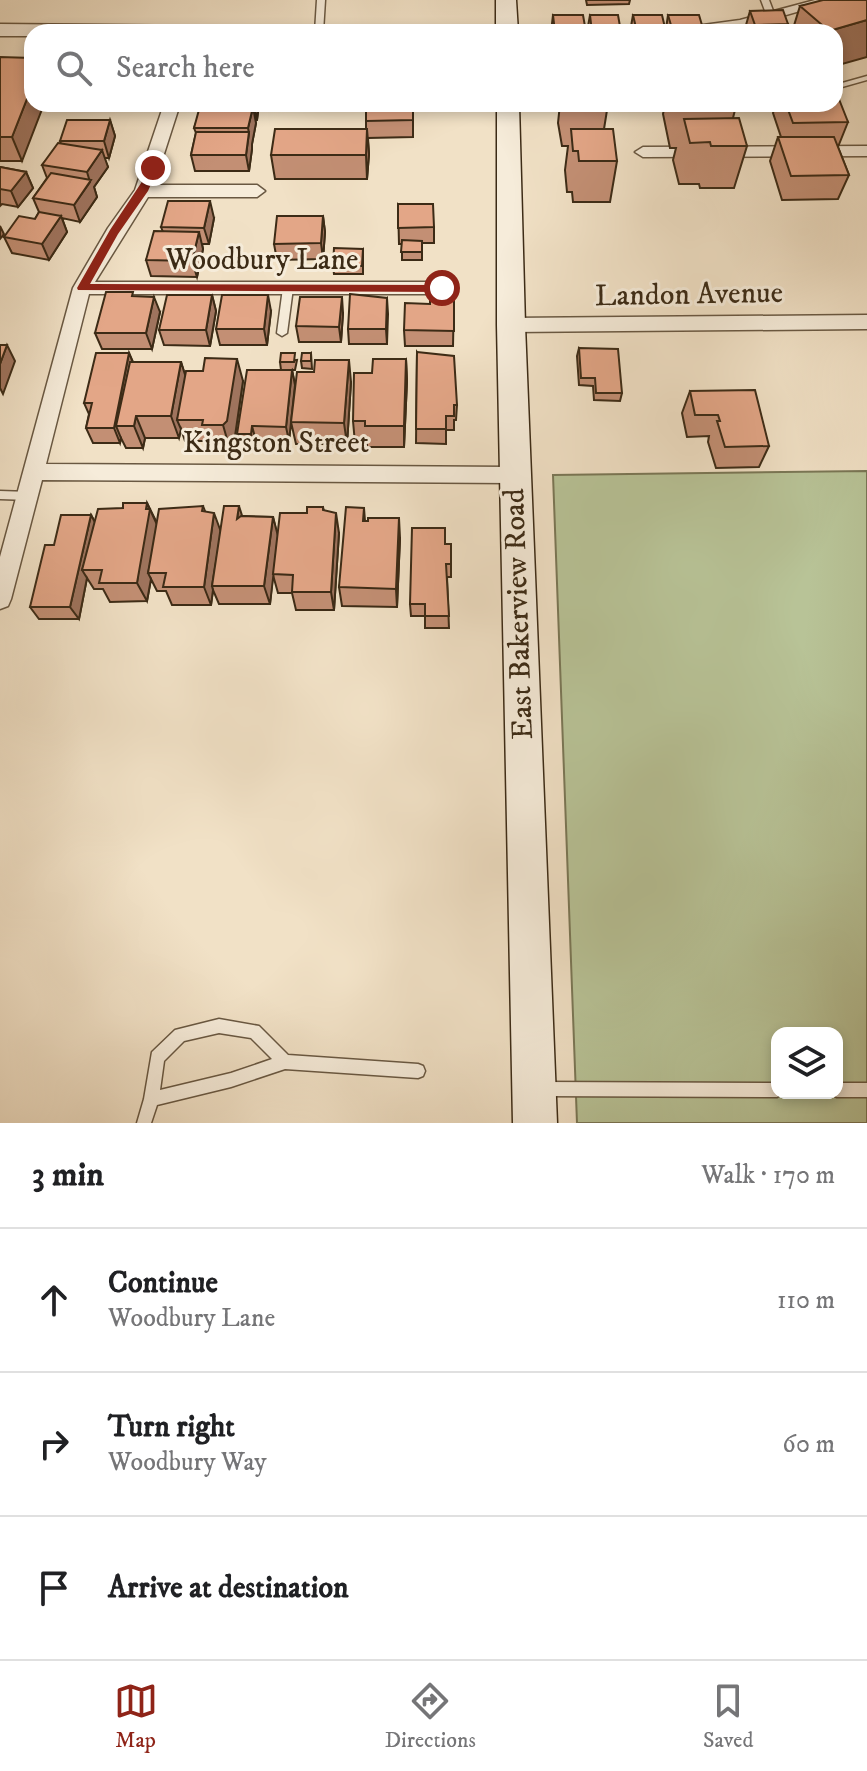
<!DOCTYPE html>
<meta charset="utf-8">
<style>
:root{--surface:#fff;--page:#f6f6f6;--text:#202124;--muted:#757577;--line:#e0e0e0;--accent:#8f2418}
body{margin:0;font-family:"IM FELL DW Pica",serif;background:var(--page);color:var(--text)}
.controls{position:absolute;right:24px;bottom:24px;display:grid;overflow:hidden;border-radius:16px;box-shadow:0 4px 12px #0003}
.controls button{width:72px;height:72px;display:grid;place-items:center;padding:0;border:0;border-bottom:2px solid var(--line);background:var(--surface);color:var(--text);font:40px sans-serif}
.stop{position:absolute;width:24px;height:24px;margin:-18px;border:6px solid #8f2418;border-radius:50%;background:#fff}
.stop.end{background:#8f2418;border-color:#fff;box-shadow:0 2px 8px #0008}
.list{margin:0;padding:0;list-style:none}
h2{display:flex;justify-content:space-between;align-items:center;height:104px;margin:0;padding:0 32px;font-size:34px}
h2 small{font-size:26px;font-weight:400;color:var(--muted)}
.list li{display:grid;grid-template-columns:52px 1fr auto;gap:24px;align-items:center;box-sizing:border-box;height:144px;padding:0 32px;border-top:2px solid var(--line)}
.list b{display:block;font-size:30px;white-space:nowrap}
.list p{margin:0;font-size:26px;white-space:nowrap;color:var(--muted)}
.list em{font-size:26px;font-style:normal;color:var(--muted)}
.icon{flex:none;width:44px;height:44px;fill:none;stroke:currentColor;stroke-width:2;stroke-linecap:round;stroke-linejoin:round}
.map{position:relative;flex:none;width:867px;height:1123px;overflow:hidden}
.search{position:absolute;background:var(--surface);box-shadow:0 4px 12px #0003;left:24px;right:24px;top:24px;height:88px;display:flex;align-items:center;gap:20px;box-sizing:border-box;padding:0 28px;border-radius:24px;color:var(--muted);font-size:30px}
.sheet{height:536px;background:var(--surface)}
nav{display:flex;justify-content:space-around;align-items:center;box-sizing:border-box;height:112px;border-top:2px solid var(--line);background:var(--surface);font-size:22px;color:var(--muted)}
nav a{display:grid;justify-items:center;gap:4px}
nav .on{color:var(--accent)}
.map>svg:first-child{display:block}
.green{fill:#b8c397;stroke:#7a7756;stroke-width:2;fill-rule:evenodd}
.lines{fill:none;stroke-linecap:round;stroke-linejoin:round}
.service-casing{stroke:#695842;stroke-width:3}
.minor-casing{stroke:#695842;stroke-width:3}
.tertiary-casing{stroke:#695842;stroke-width:3}
.secondary-casing{stroke:#3c2b16;stroke-width:3}
.service{fill:#f6ecda;fill-rule:evenodd}
.minor{fill:#f6ecda;fill-rule:evenodd}
.tertiary{fill:#f6ecda;fill-rule:evenodd}
.secondary{fill:#f6ecda;fill-rule:evenodd}
.wall{fill:#c38f74;stroke:#3c2b16;stroke-width:2}
.shaded-wall{fill:#9f745e;stroke:#3c2b16;stroke-width:2}
.building{fill:#e3a687;stroke:#3c2b16;stroke-width:2}
.route{fill:#8f2418}
.labels{text-anchor:middle;dominant-baseline:central;stroke-width:6;stroke-linejoin:round;paint-order:stroke}
.street-label{font-size:30px;fill:#3c2b16;stroke:#f6ecda}
</style>
<div class="map">
<svg width="867" height="1123" viewBox="0 0 867 1123">
<rect width="100%" height="100%" fill="#f1e1c6"/>
<filter id="stains"><feTurbulence type="fractalNoise" baseFrequency=".0025" numOctaves="4"/><feColorMatrix values="0 0 0 0 .2 0 0 0 0 .09 0 0 0 0 .02 0 0 0 .5 -.17"/></filter>
<radialGradient id="worn" r=".72"><stop offset=".6" stop-color="#630" stop-opacity="0"/><stop offset="1" stop-color="#630" stop-opacity=".3"/></radialGradient>
<path class="green" d="M867 471V1123H577L553 475ZM777 1033H837V1093H777Z"/>
<g class="lines">
<defs>
<path id="service" d="M317 0H325L323 32H315Z
M761 0H769L775 16 774 18 767 16Z
M867 76V80L835 89V85Z
M288 285 293 288 287 333 282 336 277 333 283 288Z
M0 491 29 492 33 493 34 496 33 499 29 500 0 499Z
M219 1019 259 1026 288 1055 418 1064 423 1066 425 1071 423 1076 418 1078 285 1069 231 1087 157 1105 151 1123H137L144 1099 152 1052 175 1030ZM219 1033 251 1038 272 1059 231 1073 160 1090 164 1061 184 1041Z
M542 1082 777 1083V1093H783L777 1097 542 1096 537 1094 535 1089 537 1084Z
M837 1083H867V1097H837L832 1095 831 1093H837Z"/>
<path id="minor" d="M815 0H838L741 28 674 32 681 28 740 20Z
M164 104H180L154 185H257L265 191 257 197H148L95 282H442L451 288 442 294H89L46 464 515 467 522 469 525 475 522 481 515 483 42 480 11 599 8 606 0 609V557L73 288 108 228 135 190Z
M867 146V156L643 157 635 152 643 147Z
M867 315V329L511 332 502 325 511 318Z"/>
<path id="tertiary" d="M0 24 207 26 216 32H32V36H0Z"/>
<path id="secondary" d="M496 0H516L518 32H496Z
M497 104H519L525 325 557 1123H513L497 325Z"/>
</defs>
<use href="#service" class="service-casing"/>
<use href="#minor" class="minor-casing"/>
<use href="#tertiary" class="tertiary-casing"/>
<use href="#secondary" class="secondary-casing"/>
<use href="#service" class="service"/>
<use href="#minor" class="minor"/>
<use href="#tertiary" class="tertiary"/>
<use href="#secondary" class="secondary"/>
</g>
<path class="wall" d="M586 0H630L629 4 587 5Z
M867 0 835 32H792L800 6Z
M750 11 788 24 786 30 789 32H744Z
M553 15 586 32H551Z
M590 15 621 32H587Z
M633 15 666 29 668 15 704 32H630Z
M0 57 22 161H0Z
M202 104H259L257 120H255L256 123 252 144V149L249 171H195L191 155 196 133 194 128 202 106Z
M413 104V137L368 138 369 154 367 179H275L271 155 366 129V121Z
M560 104H608L604 129 617 161 610 202H573L572 192H567L565 170 568 146H562L558 123Z
M665 104H736V106L733 118 747 146 734 188H700L699 184H679L673 160 676 148H670L663 114Z
M776 104H835L848 122 838 147 849 175 838 199 782 200 770 161 778 137H781L773 113Z
M110 120 115 136 109 158H104L108 167 94 187 97 197 80 222 62 218 67 232 49 260 12 253 4 237 35 219 39 212 33 198 47 178 42 165 61 144 60 141Z
M0 167 26 172 33 188 18 207 2 204 0 206Z
M398 204 434 227V243H422V260H402V244H399Z
M323 216 325 232 323 259 277 260 274 244Z
M214 218 209 244H202L203 249 197 277 151 276 146 260 163 232 161 227Z
M363 249V274H334L333 266Z
M212 295 216 311 210 346 164 345 159 330Z
M454 295 453 346H405L404 330 430 304Z
M387 298V344H349L348 329Z
M271 311 267 345H220L216 329Z
M160 312 152 349H102L95 333Z
M343 313 341 342H299L296 326Z
M579 348 622 393 620 401 594 400 593 386 579 385 577 356Z
M417 352 457 405 456 420H454V430H446V444L416 443Z
M129 353 133 362H181L185 375 243 381 234 443 229 446H209L208 441H185L181 429 179 438H145L143 448H126L121 438 120 443H93L86 428 89 414 84 403Z
M311 353 312 369 302 368 301 361Z
M406 359 407 381 404 447H367V443H355L353 421 372 373Z
M297 360 295 370H281L280 362Z
M292 370 295 385 289 441H256L255 449H241L237 434Z
M314 372 351 382 347 444H296L291 422Z
M690 391 769 446 759 467 716 468 708 442 709 436 687 437 682 413Z
M147 503 157 523 203 506 205 511 220 530 242 516 273 517 277 534 307 513 323 507 324 511 339 533 334 610H296L292 593H278L273 575 270 604H219L213 590 211 605H172L166 591H157L151 579 147 601 110 602 103 589H94L87 578 79 619H39L30 607 91 515 95 522 123 508Z
M364 508 365 521 400 538 397 607 342 606 339 587Z
M445 544H451V577H447L449 628H425V616H411L410 604Z"/>
<path class="shaded-wall" d="M867 20V57L835 66V32H829V31Z
M32 86V104H44L22 161 12 137Z
M254 104H259L257 120Z
M253 107 256 123 252 144V149L249 171 246 155 249 133 248 128Z
M110 120 115 136 109 158 104 141Z
M367 129 369 154 367 179 366 155Z
M102 150 108 167 94 187 97 197 80 222 74 205 90 182 87 172Z
M26 172 33 188 18 207 11 191Z
M210 201 214 218 209 244 204 228Z
M61 216 67 232 49 260 42 244Z
M323 216 325 232 323 259 321 243Z
M0 226 4 234 0 239Z
M199 232 203 249 197 277 192 261Z
M212 295 216 311 210 346 206 330Z
M268 295 271 311 267 345 264 329Z
M154 297 160 312 152 349 146 333Z
M342 297 343 313 341 342 339 327Z
M387 298 388 314 387 344 386 329Z
M7 345 15 361 3 394 0 388V364Z
M129 353 135 368 116 426 121 438 120 443 114 428Z
M237 359 243 381 234 443 229 446 223 425Z
M406 359 407 381 404 447V426Z
M349 360 351 382 347 444 344 423Z
M181 362 188 384 177 420 181 429 179 438 171 416Z
M292 370 295 385 289 441 286 427Z
M136 416 145 438 143 448 134 426Z
M252 426 256 441 255 449 251 434Z
M147 503 159 529 148 573 151 579 147 601 137 583Z
M239 506 245 525 237 519Z
M214 513 221 532 212 586 213 590 211 605 204 587Z
M336 513 339 533 334 610 331 592Z
M91 515 98 528 82 570 87 578 79 619 70 607Z
M273 517 278 536 270 604 264 586Z
M399 518 400 538 397 607 396 589Z"/>
<path class="building" d="M823 0H867V20L829 31 800 6Z
M783 10 788 24 755 25 750 11Z
M553 15H583L586 32H555Z
M590 15H618L621 32H592Z
M633 15H662L666 32H637Z
M668 15H699L704 32H673Z
M756 30H788L789 32H756Z
M0 57 32 58V86L12 137H0Z
M835 89 848 122 793 123 786 104H835Z
M366 104H413V120L366 121Z
M680 104H736V106L680 107Z
M200 106 253 107 248 128H194Z
M739 118 747 146H711L710 142 690 143 684 119Z
M67 120H110L104 141H60Z
M275 129H367L366 155H271Z
M571 129H613L617 161H579L578 151H573Z
M196 132H249L246 155H191Z
M778 137H834L849 175 791 176Z
M58 143 102 150 87 172 42 165Z
M0 167 26 172 11 191 0 189Z
M51 173 91 180 74 205 33 198Z
M168 201H210L204 228 161 227Z
M398 204H433L434 227 398 228Z
M39 212 61 216 42 244 4 237 19 216 35 219Z
M277 216H323L321 243 274 244Z
M154 231 199 232 192 261 146 260Z
M402 240 422 241V252H401Z
M334 248 363 249 362 266H333Z
M106 292H133L132 296 154 297 146 333H95Z
M350 294 387 298 386 329H348Z
M167 295H212L206 330H159Z
M222 295H268L264 329H216Z
M430 295H454V331L404 330 405 303 430 304Z
M300 297H342L339 327 296 326Z
M0 345H7L0 364Z
M579 348 618 349 622 393H596L595 378H581Z
M417 352 454 356 457 405H454V416H446V429H416Z
M96 353H129L114 428H86L92 403H84Z
M281 353H295L294 362H280Z
M302 353H311V361H301Z
M205 358 237 359 227 421 223 425H202L203 420H177L186 371H203Z
M373 359H406L404 426H365V421H353L354 373H372Z
M315 360H349L344 423 291 422 297 372H314Z
M130 362H181L171 416H136L134 426H116Z
M247 370H292L286 427 252 426 251 434H237Z
M755 390 769 446 725 447 717 421H720L718 415H695L690 391Z
M123 503H147L146 509H150L137 583H99L102 570H82L98 509 123 508Z
M203 506 202 511 214 513 204 587H163L166 573H148L159 509Z
M224 506H239L237 519 241 516 273 517 264 586H212Z
M307 507H323V510L336 513 331 592H292L293 575 273 574 280 513H307Z
M346 507 364 508 363 521H368V518H399L396 589 339 587Z
M61 515H91L70 607H30L45 545H54Z
M412 528H445V544H451V564H446L449 616H425V604H410Z"/>
<path class="route" d="M153 165 158 168 148 191 118 234 90 284 442 285 447 288 442 292 78 290 77 288 110 230Z"/>
<g class="labels">
<g class="street-label">
<text x="262" y="260">Woodbury Lane</text>
<text transform="translate(689 295) rotate(-1)">Landon Avenue</text>
<text x="276" y="443">Kingston Street</text>
<text transform="translate(519 614) rotate(-92)">East Bakerview Road</text>
</g>
</g>
<rect width="100%" height="100%" filter="url(#stains)"/>
<rect width="100%" height="100%" fill="url(#worn)"/>
</svg>
<div class="controls">
<button><svg class="icon" aria-label="layers" viewBox="0 0 24 24"><path d="M12 4l9 5-9 5-9-5zM3 14l9 5 9-5"/></svg></button>
</div>
<div class="stop" style="left:442px;top:288px"></div>
<div class="stop end" style="left:153px;top:168px"></div>
<div class="search"><svg class="icon" aria-label="search" viewBox="0 0 24 24"><circle cx="10" cy="10" r="6"/><path d="M15 15l6 6"/></svg>Search here</div>
</div>
<section class="sheet">
<h2>3 min<small>Walk · 170 m</small></h2>
<ul class="list">
<li><svg class="icon" aria-label="ahead" viewBox="0 0 24 24"><path d="M12 20V5M6 11l6-6 6 6"/></svg><div><b>Continue</b><p>Woodbury Lane</p></div><em>110 m</em></li>
<li><svg class="icon" aria-label="right" viewBox="0 0 24 24"><path d="M7 20v-9h11M14 6l5 5-5 5"/></svg><div><b>Turn right</b><p>Woodbury Way</p></div><em>60 m</em></li>
<li><svg class="icon" aria-label="arrive" viewBox="0 0 24 24"><path d="M6 21V4h12l-3 4 3 4H6"/></svg><div><b>Arrive at destination</b></div></li>
</ul>
</section>
<nav>
<a class="on"><svg class="icon" aria-label="map" viewBox="0 0 24 24"><path d="M3 6l6-2 6 2 6-2v14l-6 2-6-2-6 2zM9 4v14M15 6v14"/></svg>Map</a>
<a><svg class="icon" aria-label="directions" viewBox="0 0 24 24"><path d="M12 3l9 9-9 9-9-9zM9 14v-3h6M13 9l2 2-2 2"/></svg>Directions</a>
<a><svg class="icon" aria-label="saved" viewBox="0 0 24 24"><path d="M7 4h10v16l-5-4-5 4z"/></svg>Saved</a>
</nav>
